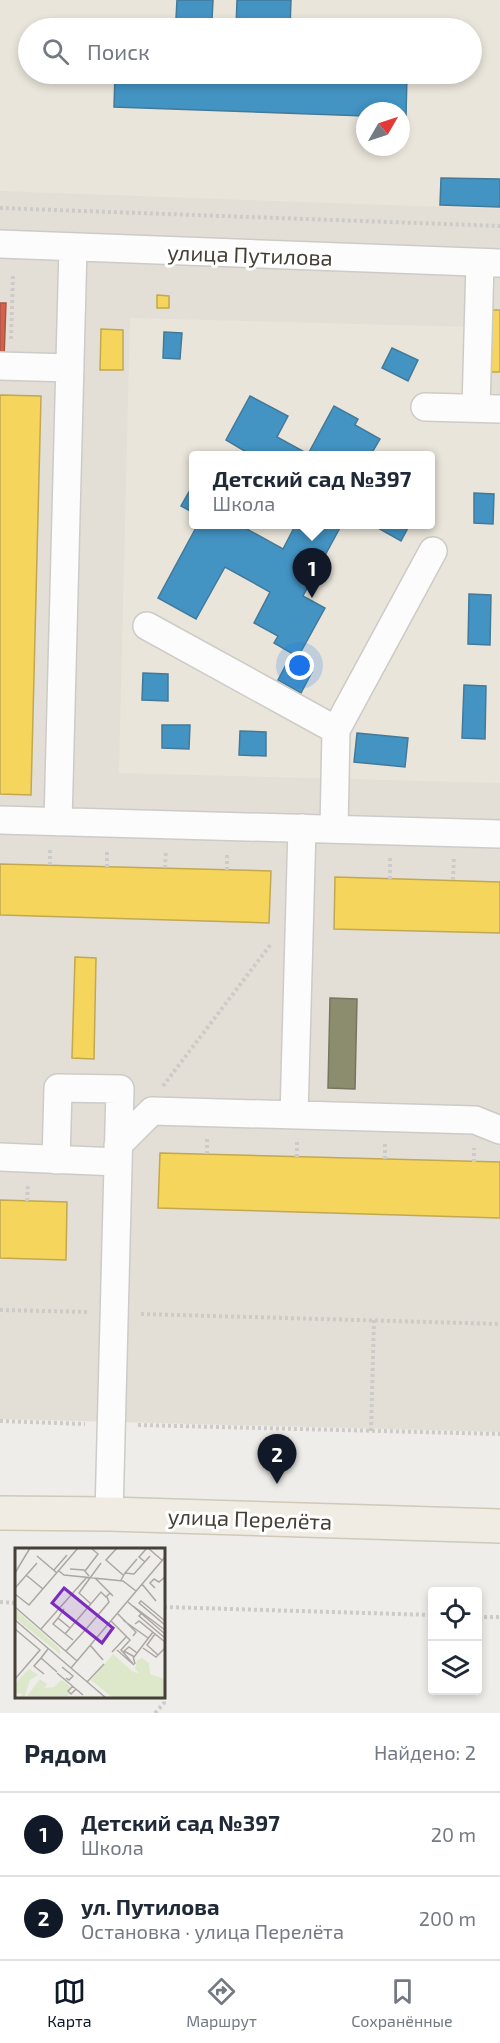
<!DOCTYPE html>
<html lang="ru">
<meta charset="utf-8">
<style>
:root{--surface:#fff;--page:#f6f6f7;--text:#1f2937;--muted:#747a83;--line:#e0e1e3;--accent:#111827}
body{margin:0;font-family:"Exo 2",sans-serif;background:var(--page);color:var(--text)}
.controls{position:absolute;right:18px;bottom:18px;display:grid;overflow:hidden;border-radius:6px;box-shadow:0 3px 9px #0003}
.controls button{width:54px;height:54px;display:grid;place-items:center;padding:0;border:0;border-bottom:2px solid var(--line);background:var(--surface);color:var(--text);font:30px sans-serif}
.compass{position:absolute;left:356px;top:102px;width:54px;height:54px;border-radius:50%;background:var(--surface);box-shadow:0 3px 9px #0003;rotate:51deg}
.you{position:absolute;left:300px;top:666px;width:21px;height:21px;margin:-15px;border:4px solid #fff;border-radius:50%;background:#1a73e8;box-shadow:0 0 0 9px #1a73e833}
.badge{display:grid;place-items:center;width:39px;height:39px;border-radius:50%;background:var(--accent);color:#fff;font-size:20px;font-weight:700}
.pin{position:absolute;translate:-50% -50px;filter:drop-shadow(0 2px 3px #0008)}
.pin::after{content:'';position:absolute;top:32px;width:21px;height:18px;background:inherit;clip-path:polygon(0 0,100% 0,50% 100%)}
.popup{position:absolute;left:189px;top:451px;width:246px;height:78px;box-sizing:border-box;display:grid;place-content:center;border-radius:6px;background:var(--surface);filter:drop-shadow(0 2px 4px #0005);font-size:20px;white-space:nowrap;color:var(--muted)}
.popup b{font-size:22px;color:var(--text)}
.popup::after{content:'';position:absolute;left:50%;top:100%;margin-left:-12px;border:12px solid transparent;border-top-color:var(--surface)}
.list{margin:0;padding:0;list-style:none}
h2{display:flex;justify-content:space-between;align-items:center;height:78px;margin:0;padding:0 24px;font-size:26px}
h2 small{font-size:20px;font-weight:400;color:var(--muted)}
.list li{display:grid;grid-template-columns:39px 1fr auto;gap:18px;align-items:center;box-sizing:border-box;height:84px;padding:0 24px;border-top:2px solid var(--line)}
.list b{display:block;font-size:22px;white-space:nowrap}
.list p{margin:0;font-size:20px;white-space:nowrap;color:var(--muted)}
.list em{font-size:20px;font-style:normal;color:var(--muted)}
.icon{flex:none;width:33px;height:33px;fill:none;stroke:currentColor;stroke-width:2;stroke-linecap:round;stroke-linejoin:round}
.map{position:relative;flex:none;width:500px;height:1713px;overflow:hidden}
.search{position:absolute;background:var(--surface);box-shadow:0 3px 9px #0003;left:18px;right:18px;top:18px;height:66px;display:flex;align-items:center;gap:15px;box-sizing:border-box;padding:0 21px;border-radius:33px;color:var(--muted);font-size:22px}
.sheet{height:246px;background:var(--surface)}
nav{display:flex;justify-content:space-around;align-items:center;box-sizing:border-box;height:84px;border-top:2px solid var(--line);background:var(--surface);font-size:16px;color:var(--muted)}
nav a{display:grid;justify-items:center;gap:3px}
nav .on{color:var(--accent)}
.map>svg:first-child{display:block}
.residential{fill:#e3dfd7;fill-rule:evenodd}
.education{fill:#eae5da;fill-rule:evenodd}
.homes{fill:#f6d55c;stroke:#c1a851;stroke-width:1.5}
.shops{fill:#d6604d;stroke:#aa5646;stroke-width:1.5}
.schools{fill:#4393c3;stroke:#447a99;stroke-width:1.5}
.industry{fill:#8c8c6e;stroke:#77755d;stroke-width:1.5}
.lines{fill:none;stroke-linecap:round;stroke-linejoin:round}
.minor-casing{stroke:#cdcbc7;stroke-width:30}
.major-casing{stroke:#d0c8b8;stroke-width:36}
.path{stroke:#cdcbc7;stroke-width:4;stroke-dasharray:3 3;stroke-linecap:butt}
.minor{stroke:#fdfcfc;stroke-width:27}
.major{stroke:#f0ece4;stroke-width:33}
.labels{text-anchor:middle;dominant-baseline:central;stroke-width:6;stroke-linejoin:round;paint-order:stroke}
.street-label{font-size:22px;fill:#453f36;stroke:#fff}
.inset-road{fill:none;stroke:#aba7a2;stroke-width:1.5}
.view{fill:#7b2cbf;fill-opacity:0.15;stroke:#7b2cbf;stroke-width:3}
.inset-edge{fill:none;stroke:#453f36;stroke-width:3}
</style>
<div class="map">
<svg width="500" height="1713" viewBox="0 0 500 1713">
<rect width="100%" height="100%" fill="#efedea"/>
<path class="residential" d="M0 0H500V1432L0 1419ZM28 28H472V74H28ZM365 111H401V147H365ZM194 456H430V524H194Z"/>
<path class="education" d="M0 0H500V209L0 191ZM28 28H472V74H28ZM365 111H401V147H365Z
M130 318 470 327 467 422 500 423V783L119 773ZM194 456H430V524H194Z"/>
<path class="homes" d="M157 295 169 296V308H157Z
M486 310H500V372H484Z
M101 329 123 330V370H100Z
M0 395 41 396 31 795 0 794Z
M0 864 271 871 269 923 0 915Z
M335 877 500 882V933L334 929Z
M75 957 96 958 94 1059 72 1058Z
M160 1153 500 1162V1218L158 1208Z
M0 1200 67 1202 66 1260 0 1258Z"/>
<path class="shops" d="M0 303H6L4 359 0 358Z"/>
<path class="schools" d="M177 0H213L212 20 176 19Z
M237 0H291L290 28H236Z
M115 74H407L406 117H401V111H365V116L114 107Z
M441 178 500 179V207L440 205Z
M164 332 182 333 180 359 163 358Z
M392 348 418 360 408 381 382 368Z
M250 396 288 416 277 437 308 454 334 406 358 419 355 425 380 439 370 456H253L226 440Z
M194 483V513L181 506Z
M474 493 494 494 493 524 474 523Z
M198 524H238L283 549 296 524H342L303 596 325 608 298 657 274 643 278 636 254 623 270 592 225 567 196 619 158 598Z
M371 524H410L401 541Z
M469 594 491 595 490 645 468 644Z
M289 659 312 672 301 693 278 680Z
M143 673 168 674V701L142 700Z
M464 685 486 686 485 739 462 738Z
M162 725H190L189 749 162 748Z
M240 731 266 732V756L239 755Z
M357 733 408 738 405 767 354 762Z"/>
<path class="industry" d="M330 998 357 999 355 1089 328 1088Z"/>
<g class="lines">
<defs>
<path id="minor" d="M0 244 500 263
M0 366 70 368
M425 407 500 409
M476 408 480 263
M147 626 336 730 433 551
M0 820 500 834
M58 822 73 247
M334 829 336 730
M294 1115 302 828
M118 1145 152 1111 475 1120 500 1130
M0 1157 118 1162
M56 1160 58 1088 120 1089 109 1514"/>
<path id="major" d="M0 1513 109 1514 500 1526"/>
</defs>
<use href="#minor" class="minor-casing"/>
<use href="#major" class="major-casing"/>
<path class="path" d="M0 208 500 226
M11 339 13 274
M50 865V848
M107 867V849
M165 868 166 851
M227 870V853
M390 879V858
M453 880 454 857
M163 1086 271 944
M207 1154V1137
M297 1157V1140
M385 1159V1142
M474 1162V1148
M27 1201 28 1183
M0 1310 88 1312
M141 1314 500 1324
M0 1421 85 1424
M138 1425 500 1434
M371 1431 374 1320
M0 1602 16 1603
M164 1607 432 1615
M478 1617H500
M155 1713 164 1703 163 1696"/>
<use href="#minor" class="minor"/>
<use href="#major" class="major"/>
</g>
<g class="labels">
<g class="street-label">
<text transform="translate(250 254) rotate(2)">улица Путилова</text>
<text transform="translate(250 1518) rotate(2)">улица Перелёта</text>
</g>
</g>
<g transform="translate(15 1548)">
<rect width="150" height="150" fill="#efedea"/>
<path d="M0 61 44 100 46 107 0 70ZM98 106 118 124 124 125 120 121 122 112 127 110 134 115 135 126 150 131V150H98L76 132ZM14 121 23 127 15 132 10 148 5 150 8 146 0 145V135ZM25 131 32 136 30 140 39 139 46 132 50 134 56 140 53 148H12Z" fill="#dde8cb"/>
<path class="inset-road" d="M102 0 91 12 108 27M133 0 148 13M22 8 42 25M130 14 124 9 132 0M55 21 69 22 74 28M39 22 52 7M44 23 49 27 108 33 121 43M70 23 83 6 76 0M0 25 15 0M110 25 122 11M11 27 28 41M80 30 98 48M106 32 110 25 119 26 135 8M127 36 141 53M0 40 22 15M140 40 135 35 139 31 144 34 150 29M0 46 14 57 63 0M113 54 150 86M76 56 64 45 86 15M118 58 150 82M0 59 62 113M49 61 43 70 55 80M102 65 121 84 118 88M126 66 124 68 150 90M43 70 38 76 58 92M0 72 91 150M108 72 133 90M96 73 115 92 106 102 108 104 114 99 122 105M150 73 126 53 124 55 150 77M120 76 124 73 150 94M72 80 94 54 92 49M0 81 25 102 0 131M26 81 72 29M50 86 86 44 91 49 95 45M140 86 132 97 143 107M75 97 88 112M128 100 141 109 150 100M33 101 26 110 42 124M102 102 119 117 108 104M51 103 72 80M109 103 118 108 120 116M97 104 112 88M119 109 138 84M26 110 19 118 29 126M47 119 58 128 54 132 51 130M56 120 150 9M42 125 68 147M72 134 89 116M58 138 53 143 56 146 61 141"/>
<path class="view" d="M49 40 98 80 87 95 37 55Z"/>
<rect width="150" height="150" class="inset-edge"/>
</g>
</svg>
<div class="controls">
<button><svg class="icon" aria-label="locate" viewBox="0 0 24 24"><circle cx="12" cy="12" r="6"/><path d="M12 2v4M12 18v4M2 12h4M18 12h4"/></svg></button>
<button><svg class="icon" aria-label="layers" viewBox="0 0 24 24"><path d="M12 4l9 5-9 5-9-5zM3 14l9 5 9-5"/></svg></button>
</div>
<svg class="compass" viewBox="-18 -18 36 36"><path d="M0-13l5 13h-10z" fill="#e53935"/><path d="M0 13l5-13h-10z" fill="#747a83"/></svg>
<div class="you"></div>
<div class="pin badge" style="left:312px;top:598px">1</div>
<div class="popup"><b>Детский сад №397</b>Школа</div>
<div class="pin badge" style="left:277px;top:1484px">2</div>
<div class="search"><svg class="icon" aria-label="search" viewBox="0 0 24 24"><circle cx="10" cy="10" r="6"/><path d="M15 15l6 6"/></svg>Поиск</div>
</div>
<section class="sheet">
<h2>Рядом<small>Найдено: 2</small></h2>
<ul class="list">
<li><span class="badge">1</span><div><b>Детский сад №397</b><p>Школа</p></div><em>20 m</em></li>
<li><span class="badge">2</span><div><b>ул. Путилова</b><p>Остановка · улица Перелёта</p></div><em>200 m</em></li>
</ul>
</section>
<nav>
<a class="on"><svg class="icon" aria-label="map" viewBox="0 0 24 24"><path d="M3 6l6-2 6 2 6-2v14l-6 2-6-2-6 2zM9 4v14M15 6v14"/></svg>Карта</a>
<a><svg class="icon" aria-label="directions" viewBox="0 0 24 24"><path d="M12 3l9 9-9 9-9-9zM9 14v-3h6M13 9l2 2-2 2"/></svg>Маршрут</a>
<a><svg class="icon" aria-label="saved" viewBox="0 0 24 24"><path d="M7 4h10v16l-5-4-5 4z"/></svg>Сохранённые</a>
</nav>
